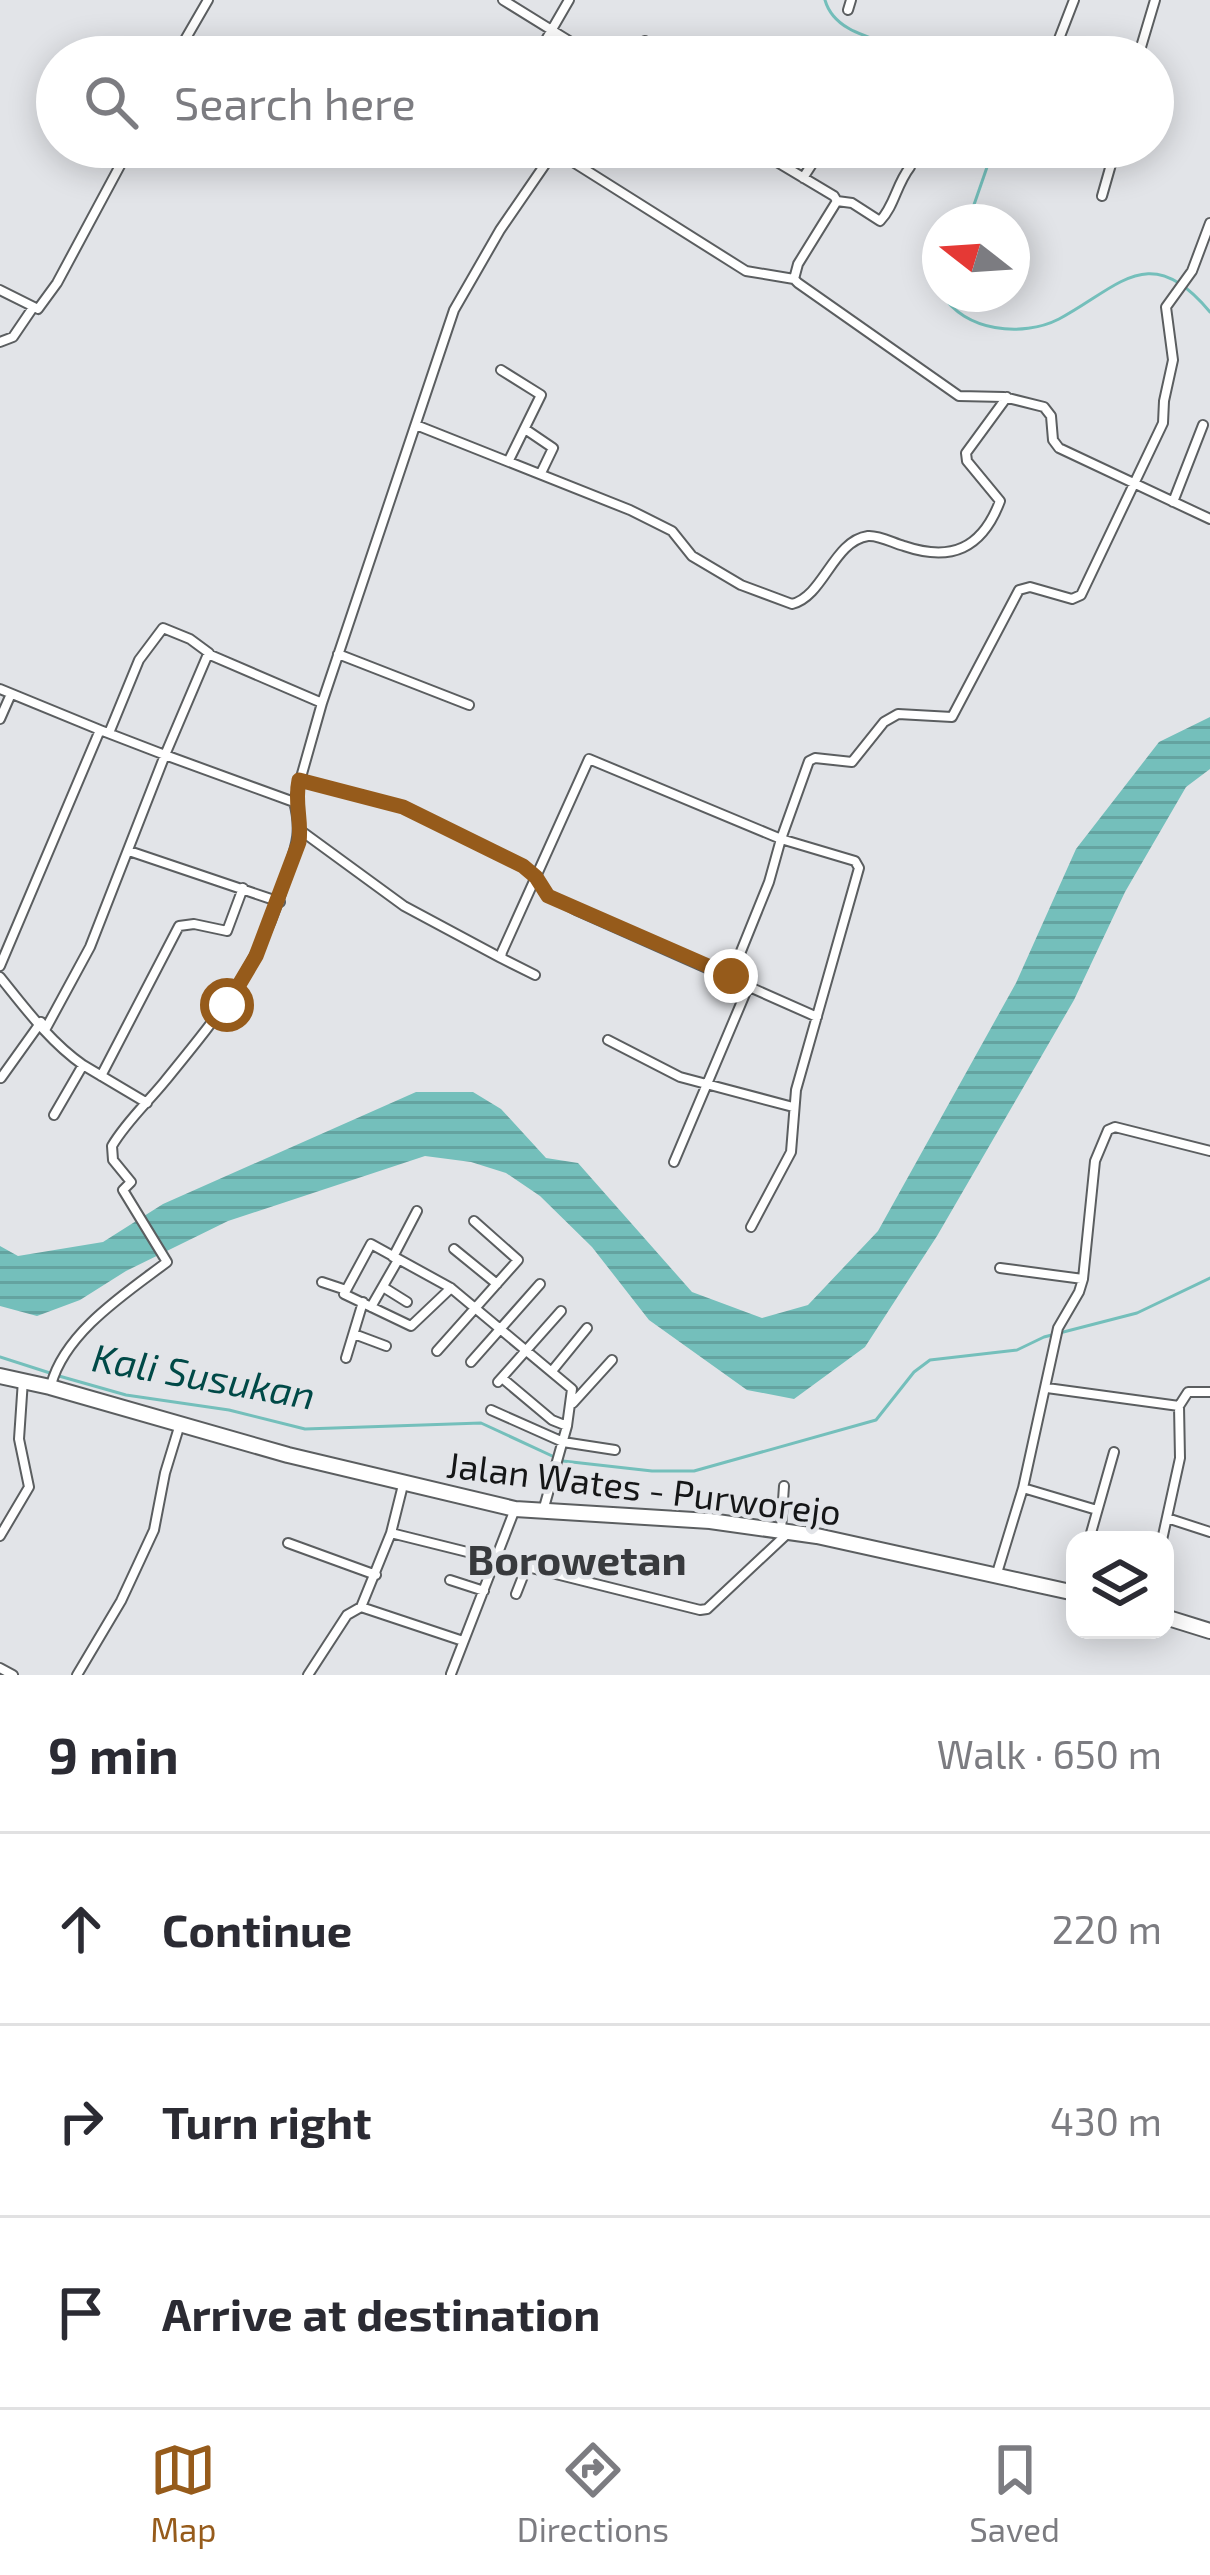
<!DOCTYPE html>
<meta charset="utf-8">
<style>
:root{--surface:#fff;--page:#f2f2f3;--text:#2b2b33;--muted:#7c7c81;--line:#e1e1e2;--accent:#965b1b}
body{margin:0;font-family:"Exo 2",sans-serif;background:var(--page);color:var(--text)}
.controls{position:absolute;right:36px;bottom:36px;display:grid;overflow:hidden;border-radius:24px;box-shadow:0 6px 30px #0003}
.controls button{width:108px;height:108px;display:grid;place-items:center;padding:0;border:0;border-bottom:3px solid var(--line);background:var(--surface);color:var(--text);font:60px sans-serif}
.compass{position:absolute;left:922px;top:204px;width:108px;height:108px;border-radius:50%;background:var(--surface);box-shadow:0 6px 30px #0003;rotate:287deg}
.stop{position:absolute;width:36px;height:36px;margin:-27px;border:9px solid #965b1b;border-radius:50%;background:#fff}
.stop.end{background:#965b1b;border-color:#fff;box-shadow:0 3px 12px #0008}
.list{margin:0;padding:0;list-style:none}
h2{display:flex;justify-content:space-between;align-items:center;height:156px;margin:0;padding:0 48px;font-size:51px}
h2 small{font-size:39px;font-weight:400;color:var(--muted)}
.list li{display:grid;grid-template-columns:78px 1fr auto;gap:36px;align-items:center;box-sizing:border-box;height:192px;padding:0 48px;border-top:3px solid var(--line)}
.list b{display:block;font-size:45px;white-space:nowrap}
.list em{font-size:39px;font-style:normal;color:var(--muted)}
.icon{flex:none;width:66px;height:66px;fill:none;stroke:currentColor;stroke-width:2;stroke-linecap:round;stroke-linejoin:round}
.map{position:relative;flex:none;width:1210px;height:1675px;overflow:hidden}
.search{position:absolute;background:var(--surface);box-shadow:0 6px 30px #0003;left:36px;right:36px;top:36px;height:132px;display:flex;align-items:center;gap:30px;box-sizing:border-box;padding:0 42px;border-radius:66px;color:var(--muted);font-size:45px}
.sheet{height:732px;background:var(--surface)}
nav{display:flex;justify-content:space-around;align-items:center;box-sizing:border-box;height:168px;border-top:3px solid var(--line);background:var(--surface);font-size:33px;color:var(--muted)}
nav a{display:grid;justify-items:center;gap:6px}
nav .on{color:var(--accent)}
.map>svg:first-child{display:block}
.water{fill:url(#water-rules)}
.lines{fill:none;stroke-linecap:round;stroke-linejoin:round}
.stream{stroke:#74bfbb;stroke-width:3}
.minor-casing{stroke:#5b5e60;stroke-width:12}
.trunk-casing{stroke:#5b5e60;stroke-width:18}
.minor{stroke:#fff;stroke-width:8}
.trunk{stroke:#fff;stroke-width:14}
.route{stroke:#965b1b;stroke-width:15}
.labels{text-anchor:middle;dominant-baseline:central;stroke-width:9;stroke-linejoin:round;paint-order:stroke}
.street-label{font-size:36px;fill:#151617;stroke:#e2e4e8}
.water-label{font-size:39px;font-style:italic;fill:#004947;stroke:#e2e4e8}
.quarter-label{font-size:42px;font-weight:bold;fill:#383a3d;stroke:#e2e4e8}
</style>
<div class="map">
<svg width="1210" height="1675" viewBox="0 0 1210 1675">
<defs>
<pattern id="water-rules" width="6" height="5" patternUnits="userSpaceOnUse" patternTransform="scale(3)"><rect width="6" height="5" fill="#74bfbb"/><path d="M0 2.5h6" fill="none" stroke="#64a3a0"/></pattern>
</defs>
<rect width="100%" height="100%" fill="#e2e4e8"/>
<path class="water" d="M1210 717V769L1186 787 1125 892 1074 1000 937 1236 865 1347 794 1399 747 1390 649 1320 592 1247 540 1196 506 1173 471 1162 425 1156 228 1221 126 1271 80 1300 37 1316 0 1306V1246L18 1256 103 1242 163 1204 416 1092H473L501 1109 546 1158 578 1163 692 1292 762 1318 808 1305 878 1231 1016 983 1076 849 1159 742Z"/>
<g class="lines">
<path class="stream" d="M825 0C836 39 891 39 922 57
M968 222 994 147
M940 268 937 284 940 290
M942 294C964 331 1022 338 1059 319 1119 287 1150 239 1210 312
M0 1357 50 1373
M59 1376 126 1395 229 1410 305 1429 481 1423 563 1461 652 1471H694L876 1420 914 1372 930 1360 1017 1350 1044 1337 1137 1313 1210 1278"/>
<defs>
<path id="minor" d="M503 0 595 57
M848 10 851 0
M175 57 208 0
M536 57 569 0
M633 57 645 41
M1052 57 1074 0
M1138 57 1155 0
M752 147 834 196 837 201 852 203 880 221C895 205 896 185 910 167
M554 150 746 271 794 279
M803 178 823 147
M1102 196 1116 147
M837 201 798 264 794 279 798 283 959 396 1004 397 1044 407 1051 416 1053 440 1059 448 1210 519
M0 290 38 309 57 283 130 147
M0 342 13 337 32 309
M501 370 541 395 509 460
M416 425 630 510 672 531 692 556 741 585 792 604C824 596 833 541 868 536 879 535 893 543 904 546 951 562 982 549 1000 501L967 461 966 453 1007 397
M525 429 553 448 541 473
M1173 502 1203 425
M338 654 469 705
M0 689 100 730
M0 719 11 694
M109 733 139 660 163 628 190 639 209 653
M299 780 403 807 523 866 536 877 545 893 576 910 817 1017
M300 830 404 906 501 958
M129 851 280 902
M0 966 100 730 165 755 208 654 322 703 454 310 500 230 557 147
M535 975 501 958 502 952 589 759 781 839 769 882 731 976
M0 977C25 1008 50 1042 83 1065L54 1115
M45 1030 90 947 165 755 294 802 322 703
M608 1040 680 1077 793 1107
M83 1065 147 1103
M101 1076 179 926 194 924 227 931 243 888
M1 1078 41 1022
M674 1162 748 987
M751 1227 791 1152 796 1090 859 868 855 861 781 839 809 761 815 758 852 762 884 722 898 714 952 717 1019 590 1030 587 1072 599 1081 595 1163 423 1164 401 1173 360 1166 307 1192 271 1210 223
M454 1249 497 1284
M393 1257 417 1211
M1000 1268 1083 1279
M322 1282 346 1290
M383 1287 407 1302
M451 1288 411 1326 344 1294 371 1244 451 1288 572 1389 567 1426 543 1511
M371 1307 398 1260
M354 1334 386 1346
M437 1351 518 1260 474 1221
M346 1358 363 1302
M471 1362 540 1284
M552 1371 587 1328
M502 1378 552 1420 567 1426
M498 1382 561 1311
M51 1385C65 1332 126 1293 167 1262L123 1190 131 1182 113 1160 112 1146C126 1122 148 1102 165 1081 222 1011 262 963 287 874 296 846 302 832 294 802
M1047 1388 1179 1406 1180 1458 1162 1540
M573 1403 612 1360
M1179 1406 1188 1392H1210
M491 1410 563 1442 615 1450
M1023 1488 1097 1510
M1167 1518 1210 1532
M781 1530 784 1486
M391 1533 700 1610 707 1609 787 1534
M0 1536 29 1487 19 1439 23 1380
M1089 1540 1114 1452
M288 1543 376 1575
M997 1573 1023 1488 1058 1328 1079 1292 1083 1279 1095 1161 1108 1130 1115 1127 1210 1151
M450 1580 484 1591
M516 1594 527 1566
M361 1607 463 1641
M0 1668 13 1675
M451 1674 515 1509
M77 1675 121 1601 154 1530 165 1473 180 1424
M308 1675 347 1615 361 1607 391 1533 403 1485"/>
<path id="trunk" d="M0 1376 50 1387 288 1455 515 1509 710 1521 817 1536 1075 1593
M1165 1617 1210 1631"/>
</defs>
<use href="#minor" class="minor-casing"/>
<use href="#trunk" class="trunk-casing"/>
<use href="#minor" class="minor"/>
<use href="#trunk" class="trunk"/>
</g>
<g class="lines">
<path class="route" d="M227 1005 256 956 299 842C302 820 294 803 299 780L403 807 523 866 536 877 548 896 731 976"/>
</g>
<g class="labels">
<g class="street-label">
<text transform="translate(644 1487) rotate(7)">Jalan Wates - Purworejo</text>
</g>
<g class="water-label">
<text transform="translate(204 1375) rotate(10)">Kali Susukan</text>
</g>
<g class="quarter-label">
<text x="577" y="1558">Borowetan</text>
</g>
</g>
</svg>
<div class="controls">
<button><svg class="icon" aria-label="layers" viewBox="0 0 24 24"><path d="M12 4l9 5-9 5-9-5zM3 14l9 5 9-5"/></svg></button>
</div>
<svg class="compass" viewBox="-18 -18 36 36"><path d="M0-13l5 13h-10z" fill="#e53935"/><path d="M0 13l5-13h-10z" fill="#7c7c81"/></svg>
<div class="stop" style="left:227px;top:1005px"></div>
<div class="stop end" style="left:731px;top:976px"></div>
<div class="search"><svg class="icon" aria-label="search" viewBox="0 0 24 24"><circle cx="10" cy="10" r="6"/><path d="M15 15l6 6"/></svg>Search here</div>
</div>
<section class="sheet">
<h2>9 min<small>Walk · 650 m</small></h2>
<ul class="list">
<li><svg class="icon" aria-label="ahead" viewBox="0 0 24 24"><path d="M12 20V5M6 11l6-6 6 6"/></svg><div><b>Continue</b></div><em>220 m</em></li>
<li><svg class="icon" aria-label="right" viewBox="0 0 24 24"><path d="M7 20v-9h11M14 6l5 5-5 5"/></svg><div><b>Turn right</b></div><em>430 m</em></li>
<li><svg class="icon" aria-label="arrive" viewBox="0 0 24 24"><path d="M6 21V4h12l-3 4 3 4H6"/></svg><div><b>Arrive at destination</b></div></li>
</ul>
</section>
<nav>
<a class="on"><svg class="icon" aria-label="map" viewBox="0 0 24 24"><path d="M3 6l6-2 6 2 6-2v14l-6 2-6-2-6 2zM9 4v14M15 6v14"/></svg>Map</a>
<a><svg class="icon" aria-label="directions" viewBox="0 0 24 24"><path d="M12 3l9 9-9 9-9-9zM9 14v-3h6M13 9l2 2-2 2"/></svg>Directions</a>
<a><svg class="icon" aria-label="saved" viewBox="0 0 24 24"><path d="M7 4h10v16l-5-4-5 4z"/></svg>Saved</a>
</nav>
